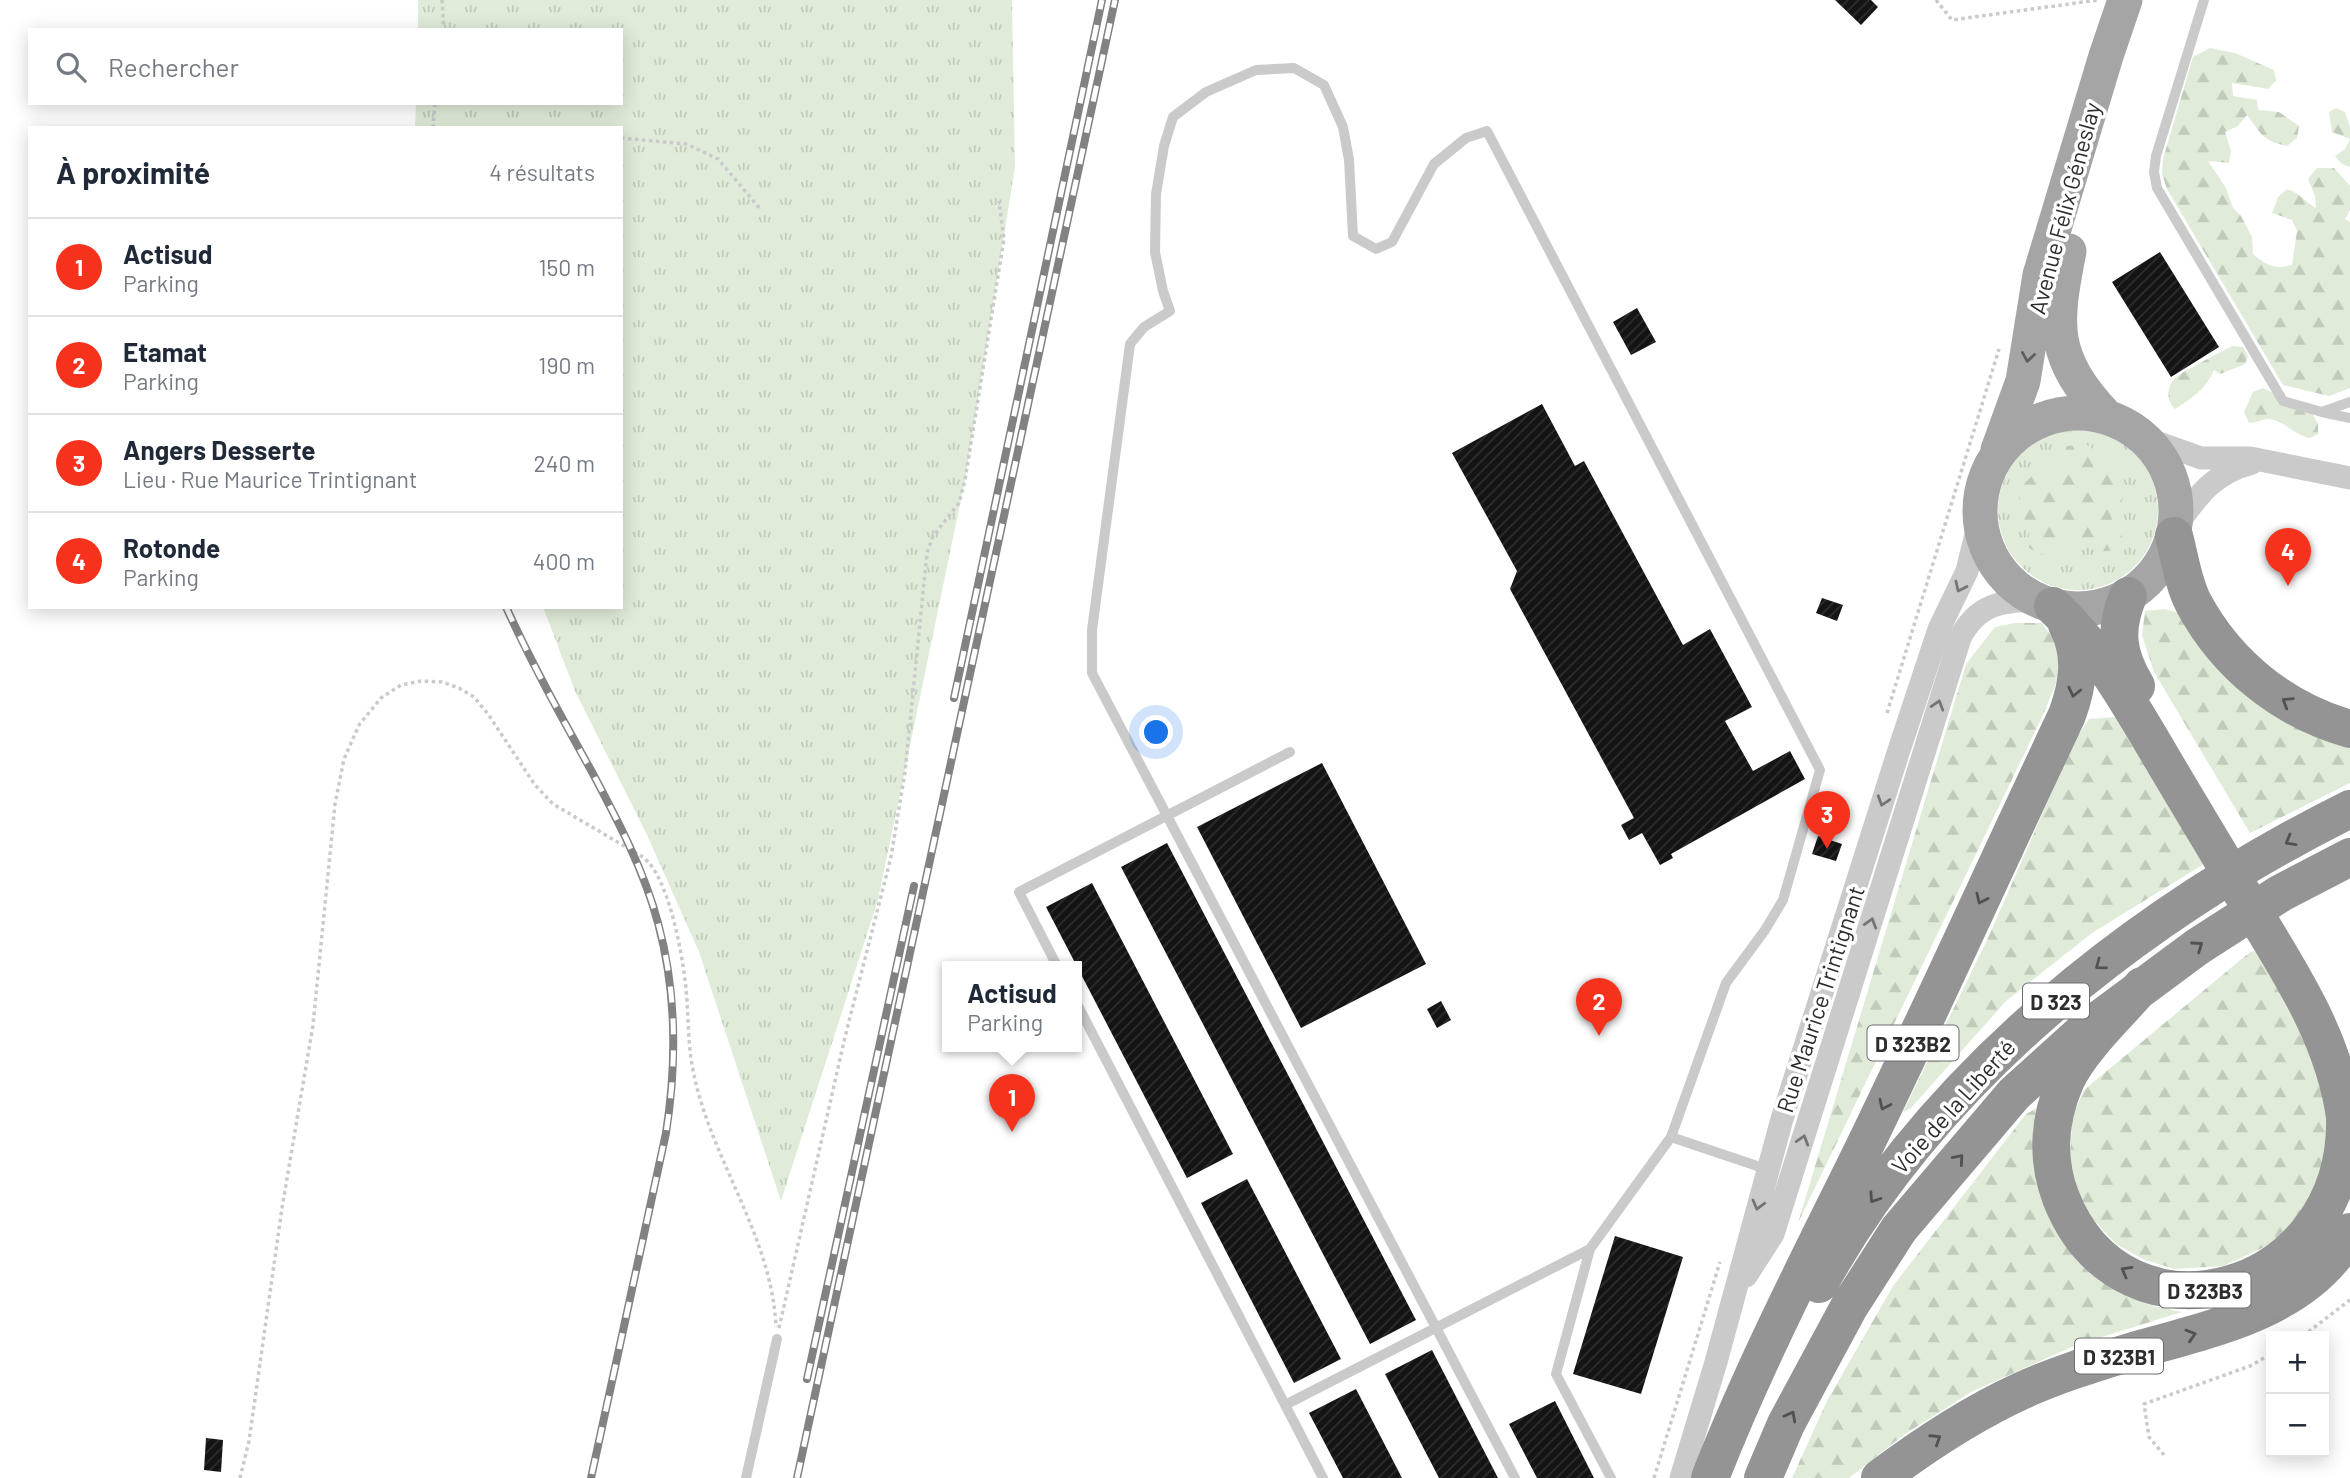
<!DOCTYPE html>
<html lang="fr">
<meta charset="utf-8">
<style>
:root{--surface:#fff;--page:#f2f2f3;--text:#1f2937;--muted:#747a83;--line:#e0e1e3;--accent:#f6321d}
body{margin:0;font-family:Barlow,sans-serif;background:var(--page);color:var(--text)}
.controls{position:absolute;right:21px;bottom:21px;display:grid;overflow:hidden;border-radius:0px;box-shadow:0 4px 18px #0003}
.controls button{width:63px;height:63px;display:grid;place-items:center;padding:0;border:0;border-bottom:2px solid var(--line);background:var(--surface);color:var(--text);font:35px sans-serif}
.you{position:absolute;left:1157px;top:733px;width:24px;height:24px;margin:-18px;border:5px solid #fff;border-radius:50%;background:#1a73e8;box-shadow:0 0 0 10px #1a73e833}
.badge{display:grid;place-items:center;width:46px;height:46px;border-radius:50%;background:var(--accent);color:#fff;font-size:23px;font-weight:700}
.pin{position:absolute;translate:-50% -58px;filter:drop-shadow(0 2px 4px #0008)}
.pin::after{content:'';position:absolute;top:37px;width:24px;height:21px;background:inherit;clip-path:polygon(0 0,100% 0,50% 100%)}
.popup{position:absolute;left:942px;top:961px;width:140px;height:91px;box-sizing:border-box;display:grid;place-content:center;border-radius:0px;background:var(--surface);filter:drop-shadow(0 2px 5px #0005);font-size:23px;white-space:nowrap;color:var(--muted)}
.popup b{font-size:26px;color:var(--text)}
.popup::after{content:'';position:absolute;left:50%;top:100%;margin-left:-14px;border:14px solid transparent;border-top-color:var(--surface)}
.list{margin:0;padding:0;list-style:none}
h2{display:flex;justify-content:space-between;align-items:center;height:91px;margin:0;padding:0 28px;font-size:30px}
h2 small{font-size:23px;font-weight:400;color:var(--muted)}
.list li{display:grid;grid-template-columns:46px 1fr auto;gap:21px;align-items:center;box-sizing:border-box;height:98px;padding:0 28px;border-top:2px solid var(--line)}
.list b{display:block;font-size:26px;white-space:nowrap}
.list p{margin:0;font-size:23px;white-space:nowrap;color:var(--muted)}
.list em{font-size:23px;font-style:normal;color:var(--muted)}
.icon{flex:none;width:38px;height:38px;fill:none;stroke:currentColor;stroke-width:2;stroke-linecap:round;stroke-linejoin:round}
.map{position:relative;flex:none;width:2350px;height:1478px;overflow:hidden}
.search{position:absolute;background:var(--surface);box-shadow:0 4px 18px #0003;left:28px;top:28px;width:595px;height:77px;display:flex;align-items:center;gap:18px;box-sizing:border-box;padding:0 24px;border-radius:0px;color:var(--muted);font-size:26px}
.panel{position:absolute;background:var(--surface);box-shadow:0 4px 18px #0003;left:28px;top:126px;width:595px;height:483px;border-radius:0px}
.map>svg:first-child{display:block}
.grass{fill:url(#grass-tufts)}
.forest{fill:url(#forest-firs)}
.building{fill:url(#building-hatch)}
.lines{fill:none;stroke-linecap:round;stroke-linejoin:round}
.path{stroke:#cacaca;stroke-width:3.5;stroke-dasharray:3.5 3.5;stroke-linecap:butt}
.lane{stroke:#cacaca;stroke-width:10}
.street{stroke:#cacaca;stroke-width:23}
.primary{stroke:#a5a5a5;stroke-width:35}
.highway{stroke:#949494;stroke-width:38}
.rail-casing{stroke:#828282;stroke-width:8}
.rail{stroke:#fff;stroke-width:5;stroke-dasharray:16;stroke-linecap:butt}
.oneway{stroke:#5d5d5d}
.oneway2{stroke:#747474}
.oneway3{stroke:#515151}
.labels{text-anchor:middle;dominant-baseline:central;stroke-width:7;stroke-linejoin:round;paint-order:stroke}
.shield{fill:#fff;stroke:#6c6c6c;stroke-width:2}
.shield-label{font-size:21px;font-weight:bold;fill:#2d2d2d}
.street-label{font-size:23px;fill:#2d2d2d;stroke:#fff}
</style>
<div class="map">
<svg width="2350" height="1478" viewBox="0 0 2350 1478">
<defs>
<pattern id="grass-tufts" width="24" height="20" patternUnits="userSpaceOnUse" patternTransform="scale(1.75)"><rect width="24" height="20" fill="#e0ecd9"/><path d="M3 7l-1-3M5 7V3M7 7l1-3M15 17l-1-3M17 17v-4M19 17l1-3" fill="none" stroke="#c0cbbb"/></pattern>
<pattern id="forest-firs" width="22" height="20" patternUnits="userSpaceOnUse" patternTransform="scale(1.75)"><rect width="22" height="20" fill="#e0ecd9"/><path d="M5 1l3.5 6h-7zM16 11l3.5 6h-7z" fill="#c0cbbb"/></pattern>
<pattern id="building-hatch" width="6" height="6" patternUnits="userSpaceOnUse" patternTransform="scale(1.75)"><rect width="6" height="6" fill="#141414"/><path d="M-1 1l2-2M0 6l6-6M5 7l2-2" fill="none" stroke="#2e2e2e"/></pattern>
</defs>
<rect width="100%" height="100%" fill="#fff"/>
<path class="grass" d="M418 0H1012L1015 167 965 480 878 900 781 1201 699 952 647 835 575 691 543 607H621V128H415L416 103H621V30H418Z
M1998 510a80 80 0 1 1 160 0a80 80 0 1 1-160 0Z"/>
<path class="forest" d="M2210 48 2235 53 2274 70 2276 80 2268 89 2232 83 2233 96 2257 100 2258 110 2279 112 2299 126 2297 138 2287 146C2263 141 2261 134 2247 115L2238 126 2225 132 2231 151 2229 163 2208 161 2226 188 2233 208 2241 216 2252 237 2253 254C2266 265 2275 270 2292 265L2297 231 2292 220 2272 213 2278 197 2287 189C2300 193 2305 202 2316 208L2315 196 2308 179 2317 168H2334L2350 186V210L2345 219 2350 222V388L2329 396 2283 385 2167 189 2162 174 2163 159 2193 57Z
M2336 108 2345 112 2350 127V167L2342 164 2335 156 2345 149 2350 139 2332 132 2329 112Z
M2232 346 2243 347 2248 356 2245 364 2220 374 2214 370C2206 389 2192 398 2175 409 2167 402 2166 388 2174 379 2182 371 2220 353 2232 346Z
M2263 388 2312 413 2318 424V434L2310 438C2294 435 2281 418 2267 419 2260 420 2255 423 2249 423L2244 412 2253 392Z
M2086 444 2101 455 2109 453 2118 462 2125 477 2117 487C2130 499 2118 505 2111 515 2112 525 2121 531 2124 541 2114 550 2105 556 2092 546L2082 550 2073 548 2071 541C2057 558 2047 559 2029 548V534L2032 526C2016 515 2019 504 2021 486L2032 476 2040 473 2049 477 2058 467 2067 446Z
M2164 609 2185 614 2350 742V783L2250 833 2154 672 2142 635 2145 611Z
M2015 623H2042C2072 662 2059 674 2043 715L1798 1223 1966 664 1995 627Z
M2117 717 2212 859 2092 933 2006 1001 1911 1108 1903 1112 1988 938 2073 744 2089 719Z
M2267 949 2322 1073 2332 1131 2321 1191 2297 1232 2223 1266 2174 1269 2143 1259 2116 1244 2091 1217 2079 1193 2070 1161 2072 1118 2084 1090 2250 952Z
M2037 1108 2115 1283 2153 1306 2182 1312 2076 1345 1973 1391 1905 1434 1849 1478H1792L1827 1401 1893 1286 2026 1114Z"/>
<path class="building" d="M1835 0H1871L1878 7 1861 25Z
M2160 252 2219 347 2171 377 2112 282Z
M1637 308 1656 342 1631 355 1613 322Z
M1542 404 1575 466 1584 461 1683 645 1710 629 1752 707 1725 721 1753 771 1790 751 1805 779 1671 854 1673 858 1660 865 1642 833 1629 840 1621 825 1634 818 1510 589 1517 571 1452 453Z
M1822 598 1843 605 1837 621 1816 613Z
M1322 763 1426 964 1301 1028 1197 827Z
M1818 836 1842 844 1836 861 1812 854Z
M1167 843 1416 1320 1370 1344 1121 867Z
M1092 883 1233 1154 1187 1178 1046 907Z
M1441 1001 1451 1020 1437 1028 1427 1009Z
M1247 1179 1341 1359 1294 1383 1201 1203Z
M1615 1236 1683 1257 1641 1394 1573 1374Z
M1432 1350 1498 1478H1439L1385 1374Z
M1356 1389 1402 1478H1343L1309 1413Z
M1555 1401 1594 1478H1537L1509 1424Z
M206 1438 223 1440 221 1472 204 1470Z"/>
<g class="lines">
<path class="path" d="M442 0 444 30
M1936 0 1952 20 2098 0
M433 128 435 103
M621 138 686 144 718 159 761 210
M1887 713 1999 349
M779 1328 845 1037 891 857 905 772 927 553 933 536 959 503 965 480 1004 239 999 201
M2303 1336 2350 1300
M2164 1455 2149 1437 2144 1404 2250 1366 2271 1354
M240 1478 249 1441 282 1208 313 1025 335 804 344 759 359 725 381 698 401 685 421 681 442 682 459 688 474 697 488 714 535 785 553 804 643 857C668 876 681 948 685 980 689 1010 687 1041 693 1070 710 1159 772 1235 776 1327
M1654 1478 1720 1262"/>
<path class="lane" d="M2204 0 2156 156 2154 172 2157 188 2283 401 2322 412 2350 402
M2322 412 2350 418
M1057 966 1019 892 1290 752
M1077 1004 1323 1478
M1590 1249 1556 1374 1611 1478
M1285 1405 1590 1249 1671 1137
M746 1478 777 1339
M1515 1478 1092 673V630L1130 344 1144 327 1170 311 1163 291 1155 252 1156 194 1164 146 1173 117 1206 92 1256 70 1294 68 1324 85 1343 127 1349 160 1353 236 1376 249 1392 242 1434 164 1466 138 1487 131 1820 770 1783 900 1765 930 1726 983 1671 1137 1769 1170"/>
<path class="street" d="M2145 438 2201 458H2250L2350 478
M2176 526C2198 496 2213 473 2252 463
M1746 1276 1773 1234 1960 638C1977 604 2002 601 2036 600
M1681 1478 1716 1362 1782 1119 1898 753 1939 629 1967 571 1979 522"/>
<path class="primary" d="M2069 251C2054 327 2051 357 2106 416
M1980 511a98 98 0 1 1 196 0a98 98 0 1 1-196 0Z
M1998 450 2023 381 2040 275 2106 56 2125 0"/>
<path class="highway" d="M2174 536C2180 558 2183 584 2194 604 2227 665 2283 710 2350 729
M2128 596C2114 630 2117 654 2136 686
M2053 606C2098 648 2126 698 2157 750 2185 798 2214 845 2242 893 2284 963 2334 1034 2345 1117 2350 1296 2124 1358 2061 1198 2046 1159 2049 1118 2066 1080 2081 1048 2119 1013 2142 986
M1819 1284C1934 1075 2139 914 2350 809
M1710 1478C1752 1371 1804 1269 1855 1166 1928 1017 1996 865 2067 715 2078 685 2083 654 2067 625
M1763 1478 1786 1424 1849 1307 1899 1229 2014 1094 2085 1030 2197 947 2281 893 2350 857
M1880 1478C1924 1445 1971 1414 2021 1391 2058 1374 2098 1362 2137 1350 2214 1328 2309 1309 2350 1232"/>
<defs>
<path id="rail" d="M506 607C532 664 562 718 592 772 618 821 644 870 658 923 677 993 677 1062 666 1133L591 1478
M954 698 1102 0
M807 1379 914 886
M797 1478 1115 0"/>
</defs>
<use href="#rail" class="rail-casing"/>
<use href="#rail" class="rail"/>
</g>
<defs><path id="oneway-chevron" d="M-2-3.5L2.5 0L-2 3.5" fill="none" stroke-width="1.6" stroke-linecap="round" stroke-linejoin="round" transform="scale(1.75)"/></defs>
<use class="oneway" href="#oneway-chevron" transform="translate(2028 357) rotate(99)"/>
<g class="oneway2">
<use href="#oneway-chevron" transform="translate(1960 587) rotate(115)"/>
<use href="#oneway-chevron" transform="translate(1938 705) rotate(-73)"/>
<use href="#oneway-chevron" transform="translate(1883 801) rotate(108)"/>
<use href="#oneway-chevron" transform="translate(1871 923) rotate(-73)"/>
<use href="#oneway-chevron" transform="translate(1803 1140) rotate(-73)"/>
<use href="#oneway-chevron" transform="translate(1758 1205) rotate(105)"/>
</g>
<g class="oneway3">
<use href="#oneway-chevron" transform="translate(2074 692) rotate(103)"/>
<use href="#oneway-chevron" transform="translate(2287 702) rotate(-148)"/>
<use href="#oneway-chevron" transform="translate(2290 841) rotate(150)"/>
<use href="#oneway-chevron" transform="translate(1981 899) rotate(115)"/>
<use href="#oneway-chevron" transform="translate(2198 946) rotate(-35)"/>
<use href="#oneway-chevron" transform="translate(2100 965) rotate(143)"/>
<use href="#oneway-chevron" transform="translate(1884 1105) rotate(115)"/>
<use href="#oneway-chevron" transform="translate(1959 1159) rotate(-49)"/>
<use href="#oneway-chevron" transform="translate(1874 1198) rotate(124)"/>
<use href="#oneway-chevron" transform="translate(2126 1271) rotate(-151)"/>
<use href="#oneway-chevron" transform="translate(2191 1335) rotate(-17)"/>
<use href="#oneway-chevron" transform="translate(1791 1416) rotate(-62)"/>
<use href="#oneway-chevron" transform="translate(1936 1439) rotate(-33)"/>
</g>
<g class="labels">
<g class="shield">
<rect x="2023" y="983.5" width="66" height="35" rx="5"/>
<rect x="1867.5" y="1025.5" width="91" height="35" rx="5"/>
<rect x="2159.5" y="1272.5" width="91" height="35" rx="5"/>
<rect x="2075" y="1338.5" width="88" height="35" rx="5"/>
</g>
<g class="shield-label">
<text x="2056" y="1001">D 323</text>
<text x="1913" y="1043">D 323B2</text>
<text x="2205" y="1290">D 323B3</text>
<text x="2119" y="1356">D 323B1</text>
</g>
<g class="street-label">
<text transform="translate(2064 208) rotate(-75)">Avenue Félix Géneslay</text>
<text transform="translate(1820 999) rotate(-72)">Rue Maurice Trintignant</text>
<text transform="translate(1953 1106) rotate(-48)">Voie de la Liberté</text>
</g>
</g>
</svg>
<div class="controls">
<button>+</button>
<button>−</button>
</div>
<div class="you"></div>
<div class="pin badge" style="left:1012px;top:1132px">1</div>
<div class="popup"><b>Actisud</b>Parking</div>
<div class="pin badge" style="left:1599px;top:1036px">2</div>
<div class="pin badge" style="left:1827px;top:849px">3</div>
<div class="pin badge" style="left:2288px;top:586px">4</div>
<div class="search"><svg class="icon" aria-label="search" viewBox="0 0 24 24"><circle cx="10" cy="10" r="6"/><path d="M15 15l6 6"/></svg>Rechercher</div>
<section class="panel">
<h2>À proximité<small>4 résultats</small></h2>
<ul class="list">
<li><span class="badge">1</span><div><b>Actisud</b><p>Parking</p></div><em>150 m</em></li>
<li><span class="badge">2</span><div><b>Etamat</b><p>Parking</p></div><em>190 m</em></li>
<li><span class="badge">3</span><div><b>Angers Desserte</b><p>Lieu · Rue Maurice Trintignant</p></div><em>240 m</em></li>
<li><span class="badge">4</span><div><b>Rotonde</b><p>Parking</p></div><em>400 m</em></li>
</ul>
</section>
</div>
